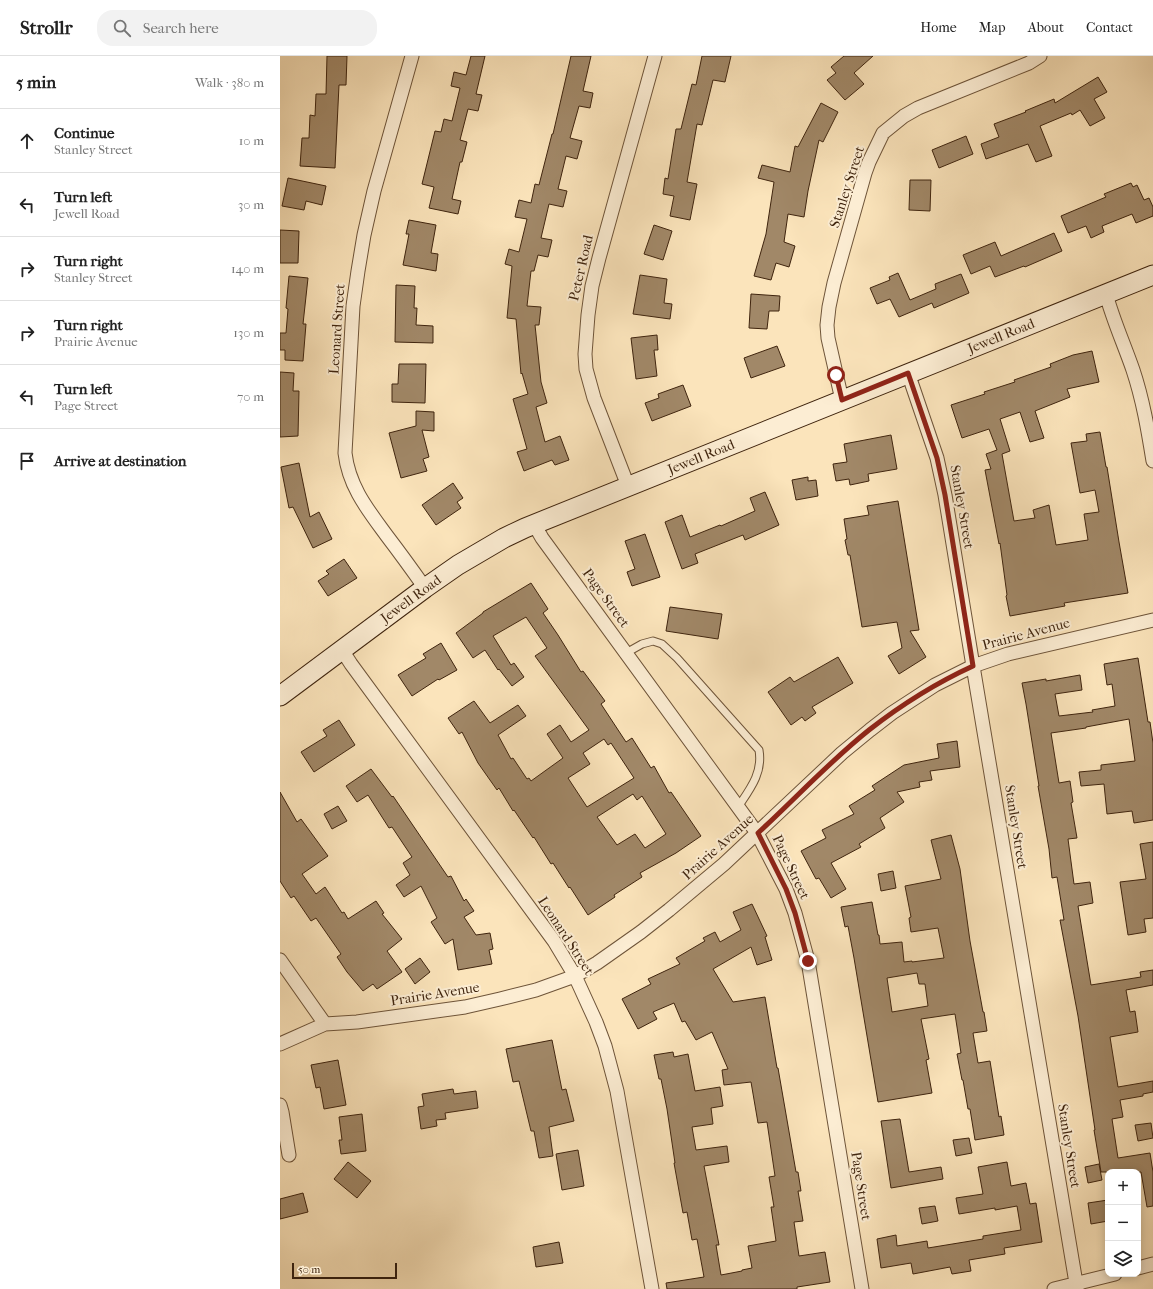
<!DOCTYPE html>
<meta charset="utf-8">
<style>
:root{--surface:#fff;--page:#f2f2f2;--text:#222;--muted:#767676;--line:#e0e0e0}
body{margin:0;font-family:"IM FELL French Canon",serif;background:var(--page);color:var(--text)}
.controls{position:absolute;right:12px;bottom:12px;display:grid;overflow:hidden;border-radius:8px;box-shadow:0 2px 10px #0003}
.controls button{width:36px;height:36px;display:grid;place-items:center;padding:0;border:0;border-bottom:1px solid var(--line);background:var(--surface);color:var(--text);font:20px sans-serif}
.scale{position:absolute;left:12px;bottom:10px;width:105px;box-sizing:border-box;padding-left:4px;border:2px solid #3f240e;border-top:0;font-size:11px;line-height:14px;white-space:nowrap;color:#3f240e;-webkit-text-stroke:3px #fcedd3;paint-order:stroke}
.stop{position:absolute;width:12px;height:12px;margin:-9px;border:3px solid #8f2418;border-radius:50%;background:#fff}
.stop.end{background:#8f2418;border-color:#fff;box-shadow:0 1px 4px #0008}
.list{margin:0;padding:0;list-style:none}
h2{display:flex;justify-content:space-between;align-items:center;height:52px;margin:0;padding:0 16px;font-size:17px}
h2 small{font-size:13px;font-weight:400;color:var(--muted)}
.list li{display:grid;grid-template-columns:26px 1fr auto;gap:12px;align-items:center;box-sizing:border-box;height:64px;padding:0 16px;border-top:1px solid var(--line)}
.list b{display:block;font-size:15px;white-space:nowrap}
.list p{margin:0;font-size:13px;white-space:nowrap;color:var(--muted)}
.list em{font-size:13px;font-style:normal;color:var(--muted)}
.icon{flex:none;width:22px;height:22px;fill:none;stroke:currentColor;stroke-width:2;stroke-linecap:round;stroke-linejoin:round}
.map{position:relative;flex:none;width:873px;height:1233px;overflow:hidden}
header{display:flex;align-items:center;gap:24px;box-sizing:border-box;height:56px;padding:0 20px;background:var(--surface);border-bottom:1px solid var(--line)}
header strong{font-size:19px}
nav{display:flex;gap:22px;margin-inline-start:auto;font-size:14px}
.search{width:280px;height:36px;background:var(--page);display:flex;align-items:center;gap:10px;box-sizing:border-box;padding:0 14px;border-radius:16px;color:var(--muted);font-size:15px}
main{display:flex}
aside{flex:1;background:var(--surface)}
.map>svg:first-child{display:block}
.building{fill:#a18868;stroke:#3f240e;fill-rule:evenodd}
.lines{fill:none;stroke-linecap:round;stroke-linejoin:round}
.lane-casing{stroke:#6e5439;stroke-width:9}
.street-casing{stroke:#6e5439;stroke-width:15}
.secondary-casing{stroke:#3f240e;stroke-width:21}
.lane{stroke:#fcedd3;stroke-width:7}
.street{stroke:#fcedd3;stroke-width:13}
.secondary{stroke:#fcedd3;stroke-width:19}
.route{stroke:#8f2418;stroke-width:5}
.labels{text-anchor:middle;dominant-baseline:central;stroke-width:4;stroke-linejoin:round;paint-order:stroke}
.street-label{font-size:14px;fill:#3f240e;stroke:#fcedd3}
</style>
<header>
<strong>Strollr</strong>
<div class="search"><svg class="icon" aria-label="search" viewBox="0 0 24 24"><circle cx="10" cy="10" r="6"/><path d="M15 15l6 6"/></svg>Search here</div>
<nav><a>Home</a><a>Map</a><a>About</a><a>Contact</a></nav>
</header>
<main>
<aside>
<h2>5 min<small>Walk · 380 m</small></h2>
<ul class="list">
<li><svg class="icon" aria-label="ahead" viewBox="0 0 24 24"><path d="M12 20V5M6 11l6-6 6 6"/></svg><div><b>Continue</b><p>Stanley Street</p></div><em>10 m</em></li>
<li><svg class="icon" aria-label="left" viewBox="0 0 24 24"><path d="M17 20v-9H6M10 6l-5 5 5 5"/></svg><div><b>Turn left</b><p>Jewell Road</p></div><em>30 m</em></li>
<li><svg class="icon" aria-label="right" viewBox="0 0 24 24"><path d="M7 20v-9h11M14 6l5 5-5 5"/></svg><div><b>Turn right</b><p>Stanley Street</p></div><em>140 m</em></li>
<li><svg class="icon" aria-label="right" viewBox="0 0 24 24"><path d="M7 20v-9h11M14 6l5 5-5 5"/></svg><div><b>Turn right</b><p>Prairie Avenue</p></div><em>130 m</em></li>
<li><svg class="icon" aria-label="left" viewBox="0 0 24 24"><path d="M17 20v-9H6M10 6l-5 5 5 5"/></svg><div><b>Turn left</b><p>Page Street</p></div><em>70 m</em></li>
<li><svg class="icon" aria-label="arrive" viewBox="0 0 24 24"><path d="M6 21V4h12l-3 4 3 4H6"/></svg><div><b>Arrive at destination</b></div></li>
</ul>
</aside>
<div class="map">
<svg width="873" height="1233" viewBox="0 0 873 1233">
<rect width="100%" height="100%" fill="#fbe4bb"/>
<filter id="stains"><feTurbulence type="fractalNoise" baseFrequency=".005" numOctaves="4"/><feColorMatrix values="0 0 0 0 .2 0 0 0 0 .09 0 0 0 0 .02 0 0 0 .5 -.17"/></filter>
<radialGradient id="worn" r=".72"><stop offset=".6" stop-color="#630" stop-opacity="0"/><stop offset="1" stop-color="#630" stop-opacity=".3"/></radialGradient>
<path class="building" d="M47 0H67L66 29H59L55 112 20 110 22 82H29L30 59 35 60 36 38H46Z
M191 0H205L196 38 202 39 198 55 188 53 180 84 187 86 182 106H180L172 143 181 145 178 158 149 152 154 131 142 128 155 75 161 76 164 63 172 65 180 32 171 30 174 16 186 19Z
M291 0H311L303 35 313 37 310 52 299 50 290 82 302 85 297 103 286 100 278 133 287 135 283 151 269 148 261 182 272 184 268 201 258 199 254 215H251L247 250 261 251 259 269H255L261 326 267 347 256 351 265 386 280 380 289 404 275 409 272 404 244 415 237 396 247 393 233 343 248 338 242 317 241 318 236 263 227 262 232 210 225 208 229 193 239 196 247 163 235 161 239 144 251 147 255 128 259 129 272 78H273Z
M422 0H451L445 26 433 24 422 69 417 68 407 126 417 128 410 164 390 160 394 140 383 138 385 122 388 123 396 73H401L412 28 416 29Z
M564 0H593L574 17 584 28 565 44 547 24 556 17 551 11Z
M818 21 827 36 814 43 825 62 810 70 800 54 792 59 791 57 760 70 772 100 756 106 748 88 706 103 701 88 719 81 714 68 746 56 745 55 774 43 775 47Z
M541 47 558 56 543 86 539 84 528 135 524 161 508 158 504 186 515 190 509 211 496 207 491 224 474 220 486 178 494 126 478 122 482 109 510 116 515 90 518 91Z
M686 80 693 98 659 112 652 94Z
M8 122 46 130 42 149 26 145 24 154 2 150Z
M630 124H651L650 155 629 154Z
M851 127 853 131 857 129 864 144 869 142 873 151V160L856 167 852 158 822 170 824 176 811 182 806 170 788 177 781 160 826 141 824 138Z
M129 164 156 169 151 197 158 198 156 215 123 209 129 178H126Z
M374 169 392 175 383 204 364 198Z
M0 174 19 175 18 207H0Z
M774 177 782 195 745 211 744 210 715 221 710 210 691 218 683 199 715 186 721 200Z
M618 217 630 244 656 233 655 228 681 218 689 237 654 252 652 247 619 261 610 243 597 248 590 232 610 224 609 221Z
M360 219 387 223 384 247 392 248 390 263 353 258Z
M9 220 28 222 23 268H26L23 305 5 304V294H0V277H6L8 253 6 252Z
M116 229 135 230 134 252H137L136 269 153 270V287L115 286Z
M471 238 500 240 499 255H489L487 273 469 272Z
M377 279 378 294H374L377 320 356 323 351 282Z
M497 290 505 310 471 322 464 302Z
M812 295 819 326 787 333 790 341 755 355 764 382 750 386 740 356 720 363 730 395 722 398 734 465 755 462 753 454 769 449 776 489 808 484 804 458 819 456 815 434 800 437 791 387 807 385 806 378 820 376 826 411H827L839 486 848 537 784 547 785 550 730 560 726 540 727 539 720 487 719 488 705 414 711 413 706 398 717 394 709 373 682 382 671 349 705 338 704 336 735 326 734 324 771 311 770 308 793 299Z
M119 308H146L145 347 112 346V328H118Z
M0 316 14 317 13 335H19L18 380 0 381Z
M403 329 411 350 372 365 365 347 379 342 378 338Z
M136 355 154 356V375L142 374 149 401 143 403 147 415 121 422 109 377 136 370Z
M611 379 617 413 588 418 589 425 570 429 569 423 556 425 553 408 567 406 564 388Z
M19 407 30 461 39 456 52 483 33 492 13 451 9 452 1 411Z
M528 421V425L536 424 538 440 516 444 512 424Z
M173 427 183 442 177 446 181 452 156 469 142 449Z
M485 436 499 469 465 484 463 479 415 498 418 507 402 513 385 466 402 459 410 481 440 469 441 470 475 455 470 442Z
M618 445 639 574 630 575 646 601 619 618 608 600 622 592 617 566 582 571 570 499H568L565 484 567 483 564 463 589 459 587 450Z
M365 478 380 521 352 530 347 516 355 513 345 485Z
M64 503 77 522 48 540 38 525 49 518 46 515Z
M251 527 268 553 263 557 278 579 301 616 303 615 325 645 321 648 346 686 352 682 371 712 374 710 389 737 391 736 421 780 396 797 360 817 362 821 334 839 335 841 308 859 290 831 289 832 273 807 271 808 254 781 253 782 234 754 233 755 219 732 217 734 198 707 182 676 179 678 168 662 194 645 210 667 238 649 246 660 218 679 231 703 233 702 247 723 249 722 251 725 283 702 267 678 280 669 291 686 309 674 255 600 267 592 246 561 213 580 231 609 234 607 244 621 232 630 219 613 218 614 205 594 193 602 176 577 203 557V556ZM324 683 328 689 331 687 354 722 307 751 288 722 310 708 303 697ZM353 738 357 744 362 740 386 778 365 792 355 778 337 789 317 761Z
M390 551 442 558 438 583 386 575Z
M161 587 177 614 159 624 158 623 132 640 118 619 146 602 143 598Z
M558 601 573 627 532 651 536 657 525 665 522 661 511 669 488 636 510 621 514 626Z
M858 602 868 666H870L873 687V764L854 767 852 755 827 758 824 728 801 730 799 716 821 714V709L855 705 849 663 806 671V672L771 677 779 727 790 725 793 746 791 747 797 782 788 783 794 828 810 826 813 847 798 850 811 929 861 921 860 916 873 914V929L846 934 850 956 855 955 858 976 830 981 838 1031 873 1025V1036L863 1038V1040L840 1044 843 1061 832 1063 838 1102 870 1097 873 1116V1150L867 1151 861 1116H821L814 1074H815L811 1047 798 960 780 864H784L777 821 772 822 769 793 758 730H759L746 648 742 627 766 623V625L800 619 802 634 775 638 779 660 813 656 812 654 835 650 832 628 827 629 824 608Z
M59 664 75 689 34 716 21 696 47 680 43 674Z
M677 685 680 711 650 715 652 724 639 726 640 731 617 736 624 746 600 762 605 772 579 788 581 791 551 807 566 833 551 842 539 822 536 823 521 795 546 782 542 774 574 758 569 750 595 734 592 730 624 709 659 702 657 688Z
M91 713 112 741 113 740 168 821 171 820 184 845 186 843 194 855 184 861 196 879 210 877 213 893 209 894 212 908 178 914 173 883 165 888 151 866 157 862 141 830 124 841 116 829 130 819 123 807 132 801 112 771 109 772 88 739 77 746 66 730Z
M0 736 17 766 21 763 48 800 22 818 36 838 45 831 62 857 64 856 68 863 96 845 104 857 102 858 122 883 107 895 122 916 97 933 93 928 83 935 67 916 57 901 61 898 36 862 31 865 14 840 11 842 0 825Z
M58 750 67 765 52 773 44 758Z
M671 779 680 813 690 885 703 956H704L707 975 693 977 698 1007 710 1005 719 1061 721 1060 724 1079 695 1084 690 1053H688L683 1024H682L677 998 681 997 675 958 641 963 649 1003 646 1004 652 1037 598 1046 574 902 568 870 565 871 561 851 592 846 598 879H599L600 888 622 886 624 906 632 905V906L664 902 658 872 631 876 629 862 631 861 625 830 661 823 651 784ZM637 917 639 928H645L648 950 612 956 607 922Z
M873 786V862L864 863 866 876 848 879 840 826 866 823 860 788Z
M613 815 616 832 601 835 598 818Z
M472 848 487 880 485 881 492 904 477 909 471 891 433 913 453 946 485 941 497 1012H498L516 1116H518L521 1135H518L523 1165 514 1166 519 1200 545 1196 550 1226 517 1231V1233H387L386 1227 424 1221 417 1183 412 1184 407 1156 403 1157 394 1107H395L387 1053 381 1023H379L374 999 393 996 394 1001 408 998 415 1035 440 1031 443 1050 431 1052 433 1068 412 1071 416 1094 447 1090 449 1106 424 1110 439 1189H436L441 1219 462 1215V1214L472 1212 468 1190 496 1185 491 1151H494L489 1121 495 1120 487 1066 478 1067 471 1026 444 1029 442 1014 448 1013 432 976 416 984 405 965 402 966 394 947 373 956 377 963 358 973 342 943 371 928 368 923 400 908 396 902 425 885 423 882 435 876 440 886 461 874 453 856Z
M140 902 150 916 135 928 125 913Z
M272 984 282 1034 286 1033 294 1065 269 1071 273 1100 259 1102 254 1075H251L239 1025 233 1026 226 993Z
M58 1004 66 1049 44 1053 40 1031 36 1032 31 1009Z
M173 1033 174 1038 196 1035 198 1052 165 1057 166 1063 156 1064 157 1070 141 1073 138 1051 144 1050 142 1038Z
M82 1058 86 1095 61 1098 59 1084H62L59 1061Z
M620 1063 629 1116 661 1111 663 1123 611 1132 601 1065Z
M871 1067 873 1082 858 1085 855 1069Z
M689 1082 692 1097 676 1100 673 1084Z
M298 1094 304 1130 282 1134 276 1098Z
M68 1106 91 1125 77 1142 54 1123Z
M727 1106 731 1130 746 1127 750 1148 756 1147 762 1186 724 1192 725 1198 689 1204 691 1215 672 1218 670 1211 633 1218 631 1207 601 1212 597 1183 616 1179 617 1190 647 1185 648 1192 703 1183V1180L741 1174 737 1150 715 1154V1152L679 1158 676 1142 703 1138 698 1111Z
M819 1108 822 1124 808 1127 805 1111Z
M23 1137 28 1156 0 1163V1143Z
M828 1144V1165L811 1168 808 1147Z
M655 1150 658 1165 642 1168 639 1152Z
M279 1186 283 1207 256 1211 253 1191Z"/>
<g class="lines">
<defs>
<path id="lane" d="M346 597 362 588 373 585 382 588 397 602 479 694C483 717 470 733 458 751"/>
<path id="street" d="M132 0 94 135 84 179 78 215 73 250 65 397C69 431 88 454 107 480 120 497 133 515 145 532
M826 238C833 264 844 288 853 314 863 344 868 374 873 405
M628 317 657 402 665 439 693 610 797 1233
M562 344 548 282 547 269 549 251 554 227 585 117 589 106 603 77 624 60 638 52 749 7 760 0
M348 430 314 342 306 313 305 298 308 259 312 230 319 202 375 0
M254 468 262 482 477 777 506 833 515 857 528 905 582 1233
M62 594 71 608 274 885 295 920 316 966 325 990 337 1035 372 1233
M0 904 45 968
M0 988 45 968 77 966 185 951 220 943 256 934 295 920 317 907 361 876 389 854 444 808 562 697 590 674 612 657 655 629 693 610 728 598 873 564
M0 1049 2 1056 9 1099
M858 1212 873 1208
M774 1233 835 1218"/>
<path id="secondary" d="M0 640 145 532 178 509 224 482 245 472 873 219"/>
</defs>
<use href="#lane" class="lane-casing"/>
<use href="#street" class="street-casing"/>
<use href="#secondary" class="secondary-casing"/>
<use href="#lane" class="lane"/>
<use href="#street" class="street"/>
<use href="#secondary" class="secondary"/>
</g>
<g class="lines">
<path class="route" d="M528 905 515 857 506 833 478 777C515 743 550 705 589 674 621 649 656 627 693 610L665 439 657 402 628 317 562 344 556 319"/>
</g>
<g class="labels">
<g class="street-label">
<text transform="translate(567 131) rotate(-72)">Stanley Street</text>
<text transform="translate(301 212) rotate(-77)">Peter Road</text>
<text transform="translate(57 273) rotate(-86)">Leonard Street</text>
<text transform="translate(721 280) rotate(-22)">Jewell Road</text>
<text transform="translate(421 401) rotate(-22)">Jewell Road</text>
<text transform="translate(682 451) rotate(80)">Stanley Street</text>
<text transform="translate(326 542) rotate(54)">Page Street</text>
<text transform="translate(131 543) rotate(-36)">Jewell Road</text>
<text transform="translate(746 578) rotate(-15)">Prairie Avenue</text>
<text transform="translate(736 771) rotate(81)">Stanley Street</text>
<text transform="translate(438 791) rotate(-42)">Prairie Avenue</text>
<text transform="translate(511 811) rotate(65)">Page Street</text>
<text transform="translate(286 880) rotate(57)">Leonard Street</text>
<text transform="translate(155 938) rotate(-9)">Prairie Avenue</text>
<text transform="translate(789 1090) rotate(81)">Stanley Street</text>
<text transform="translate(581 1130) rotate(81)">Page Street</text>
</g>
</g>
<rect width="100%" height="100%" filter="url(#stains)"/>
<rect width="100%" height="100%" fill="url(#worn)"/>
</svg>
<div class="controls">
<button>+</button>
<button>−</button>
<button><svg class="icon" aria-label="layers" viewBox="0 0 24 24"><path d="M12 4l9 5-9 5-9-5zM3 14l9 5 9-5"/></svg></button>
</div>
<div class="scale">50 m</div>
<div class="stop" style="left:556px;top:319px"></div>
<div class="stop end" style="left:528px;top:905px"></div>
</div>
</main>
